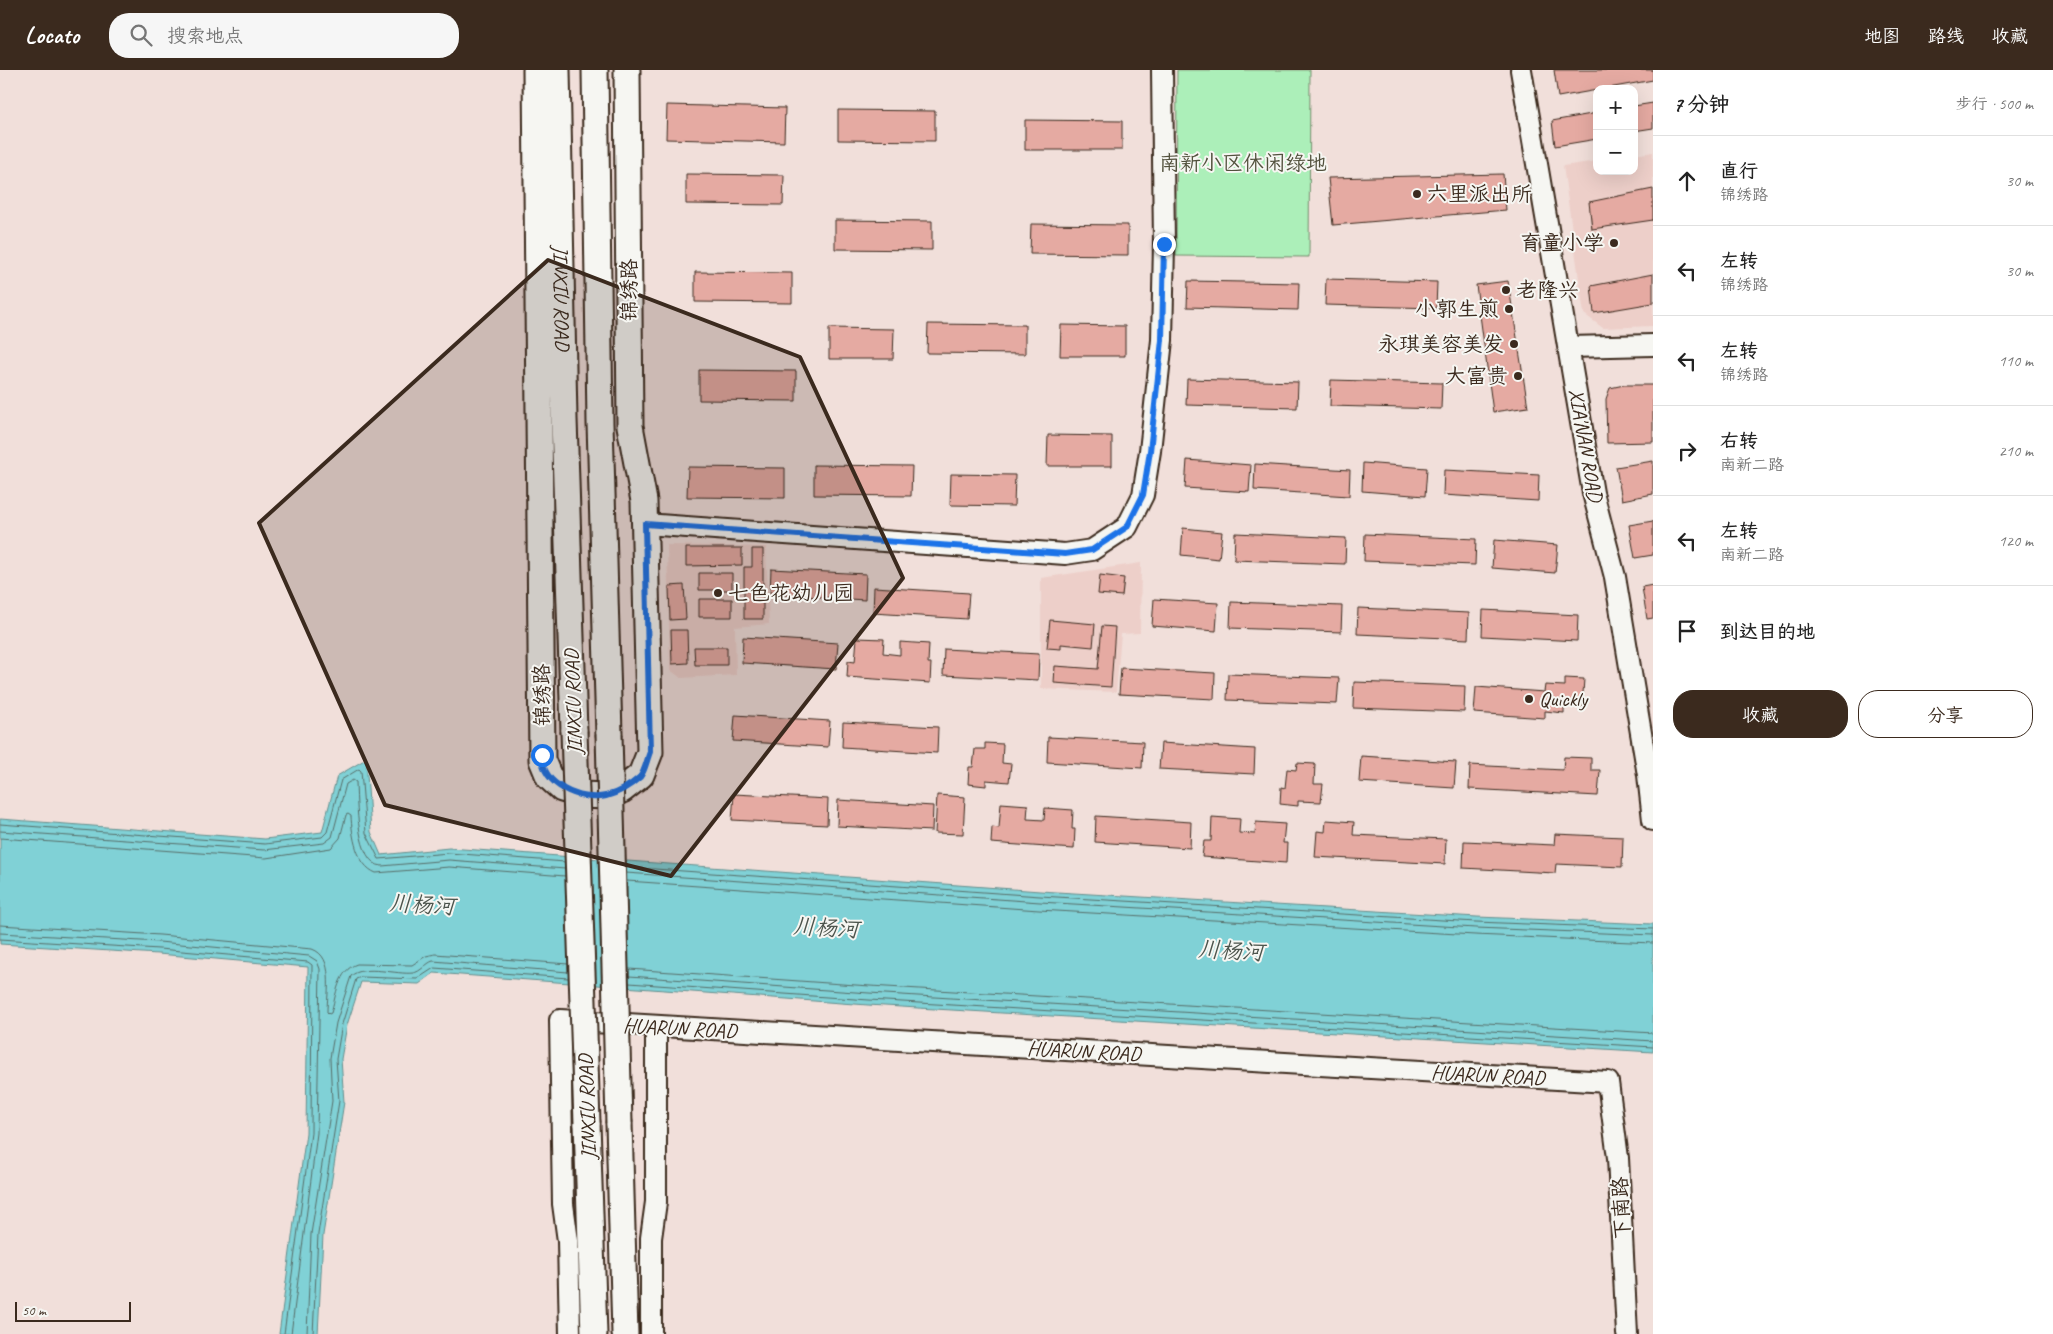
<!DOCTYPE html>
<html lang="zh">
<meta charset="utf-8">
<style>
:root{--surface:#fff;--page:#f6f6f6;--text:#222;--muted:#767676;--line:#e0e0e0;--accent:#3b2a1e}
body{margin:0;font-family:Caveat,"LXGW WenKai TC",sans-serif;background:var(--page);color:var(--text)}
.controls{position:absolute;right:15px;top:15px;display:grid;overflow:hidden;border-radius:10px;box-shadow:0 5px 20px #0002}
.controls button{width:45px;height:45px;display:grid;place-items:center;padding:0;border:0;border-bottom:1px solid var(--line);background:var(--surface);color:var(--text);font:25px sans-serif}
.scale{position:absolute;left:15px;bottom:12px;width:116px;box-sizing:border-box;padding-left:5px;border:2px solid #3b2a1e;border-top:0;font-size:14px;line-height:18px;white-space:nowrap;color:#3b2a1e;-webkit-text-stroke:4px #f6f6f2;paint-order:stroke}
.stop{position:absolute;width:15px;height:15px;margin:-11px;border:4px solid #1a73e8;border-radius:50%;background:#fff}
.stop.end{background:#1a73e8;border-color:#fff;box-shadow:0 1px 5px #0008}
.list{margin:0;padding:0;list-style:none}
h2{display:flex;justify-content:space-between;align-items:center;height:65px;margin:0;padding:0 20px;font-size:21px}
h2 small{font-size:16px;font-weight:400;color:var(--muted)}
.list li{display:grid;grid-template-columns:32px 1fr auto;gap:15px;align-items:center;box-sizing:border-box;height:90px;padding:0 20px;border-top:1px solid var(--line)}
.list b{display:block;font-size:19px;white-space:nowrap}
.list p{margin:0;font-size:16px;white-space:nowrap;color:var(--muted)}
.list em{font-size:16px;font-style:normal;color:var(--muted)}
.actions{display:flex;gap:10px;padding:15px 20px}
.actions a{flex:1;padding:11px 0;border:1px solid var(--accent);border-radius:20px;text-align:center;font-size:18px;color:var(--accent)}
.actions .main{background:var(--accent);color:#fff}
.icon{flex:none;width:28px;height:28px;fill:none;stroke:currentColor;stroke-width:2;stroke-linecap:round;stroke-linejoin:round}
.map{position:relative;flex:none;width:1653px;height:1264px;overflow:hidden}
header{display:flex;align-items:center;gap:30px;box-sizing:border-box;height:70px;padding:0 25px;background:var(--accent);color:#fff}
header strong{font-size:24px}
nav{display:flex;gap:28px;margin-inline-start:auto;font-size:18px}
.search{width:350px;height:45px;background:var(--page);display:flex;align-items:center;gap:12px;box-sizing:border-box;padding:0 18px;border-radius:20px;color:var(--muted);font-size:19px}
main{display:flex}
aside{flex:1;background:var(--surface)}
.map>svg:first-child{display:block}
.built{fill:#edcfc9}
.green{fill:#acefb9;stroke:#748c6c}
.water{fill:#80d1d6;stroke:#648e8c}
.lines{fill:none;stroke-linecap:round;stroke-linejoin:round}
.shore{stroke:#576d68;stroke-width:1}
.building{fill:#e5aaa2;stroke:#3b2a1e}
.minor-casing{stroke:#3b2a1e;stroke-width:24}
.major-casing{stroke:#3b2a1e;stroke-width:29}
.minor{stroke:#f6f6f2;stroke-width:20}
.major{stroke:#f6f6f2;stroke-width:25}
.major-bridge-casing{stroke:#3b2a1e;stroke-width:29;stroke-linecap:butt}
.major-bridge{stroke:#f6f6f2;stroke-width:25}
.route{stroke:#1a73e8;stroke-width:6}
.marked{fill:#3b2a1e;fill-opacity:0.2;stroke:#3b2a1e;stroke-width:4;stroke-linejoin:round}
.poi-dot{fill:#3b2a1e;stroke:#f6f6f2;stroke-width:2}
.labels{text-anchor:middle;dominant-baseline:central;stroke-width:4;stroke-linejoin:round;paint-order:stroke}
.park-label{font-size:21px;fill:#52513d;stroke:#f6f6f2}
.poi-label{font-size:21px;fill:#3b2a1e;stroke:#f6f6f2;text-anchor:start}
.street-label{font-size:21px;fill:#3b2a1e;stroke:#f6f6f2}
.water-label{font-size:22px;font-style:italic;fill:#4c544c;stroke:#f6f6f2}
</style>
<header>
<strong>Locato</strong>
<div class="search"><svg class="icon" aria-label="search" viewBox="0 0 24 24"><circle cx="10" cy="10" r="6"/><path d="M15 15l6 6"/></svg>搜索地点</div>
<nav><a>地图</a><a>路线</a><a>收藏</a></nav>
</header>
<main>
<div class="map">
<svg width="1653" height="1264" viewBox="0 0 1653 1264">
<rect width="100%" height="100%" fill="#f1dfda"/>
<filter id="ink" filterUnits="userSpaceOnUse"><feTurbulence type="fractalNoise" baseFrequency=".02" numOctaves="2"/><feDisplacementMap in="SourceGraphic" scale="10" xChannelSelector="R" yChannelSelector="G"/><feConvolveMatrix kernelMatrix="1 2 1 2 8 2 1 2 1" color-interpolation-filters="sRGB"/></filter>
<g filter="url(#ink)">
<path class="built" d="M1653 82V256L1603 258 1584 244 1563 96 1597 91V101H1634V85Z
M667 475 766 477 769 554 735 557 736 605 681 608 670 600Z
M1141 493 1140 563 1121 564 1116 622 1041 619V508Z"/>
<path class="green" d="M1177 0H1310L1309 187 1176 186Z"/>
<path class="water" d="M366 689 371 762 381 785 449 778 1040 821 1477 847 1653 854V982L868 935 434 903 419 914 361 912 347 955 341 989 344 1032 323 1165 318 1264H279L306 1063 308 897 158 884 0 874V749L265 769 322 762 337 706Z"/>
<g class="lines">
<path class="shore" d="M0 754 265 774 322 767 327 762 341 710 359 699 361 701 366 763 379 789 449 783 565 792
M0 761 264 780 324 773 332 767 346 714 353 710 356 712C357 731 356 794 382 796L449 790 565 799
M0 768 266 788 331 778 340 768 346 745 348 744 351 746C352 765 356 795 376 803L449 797 565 806
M626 797 1040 826 1476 852 1653 859
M626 803 1040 832 1476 858 1653 865
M627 811 1039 840 1475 865 1653 873
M0 855 160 865 312 879C335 887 327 922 327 942L329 944 331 943C336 926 338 900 357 894L412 895 426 886 435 884 568 894
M0 863 159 872 309 886 317 891 320 899 317 1063 291 1264
M0 869 159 879 308 892 312 895 311 1063 284 1264
M629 899 870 916 1653 963
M629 906 869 923 1653 971
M629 913 869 930 1653 977
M307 1264 311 1164 332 1031 330 988 336 953 351 906C364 894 397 905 413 903 421 902 426 893 433 891L568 902
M313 1264 318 1164 339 1031 336 989 342 954 356 909 361 907 417 909 434 898 568 908"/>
</g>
<path class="building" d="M1554 0H1653V10L1558 27Z
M1653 33V58L1634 61V36Z
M667 35 785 38 784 72 666 69Z
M838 40 935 41V71L838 70Z
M1597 43V69L1555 76 1552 51Z
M1025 50 1122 51V80H1025Z
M686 104 784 105 783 135 686 134Z
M1503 104 1506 140 1333 155 1328 108Z
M1653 119V150L1592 159 1589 132Z
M835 150 932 151V180L835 179Z
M1031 154 1128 155V185L1030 184Z
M695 202 792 203V233L695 232Z
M1653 204V233L1594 243 1591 216Z
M1326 209 1437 212 1436 238 1325 235Z
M1188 211 1299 213 1298 240 1187 237Z
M1508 211 1528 337 1493 342 1476 215Z
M928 254 1025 255V284L927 283Z
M1061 255 1125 256V286H1060Z
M829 258 894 259 893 289H829Z
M699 300 796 301V331L699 330Z
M1187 309 1298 312 1297 338 1186 335Z
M1331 310 1442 313 1441 339 1330 336Z
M1624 315H1653V372L1607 373 1606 329 1610 318Z
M1048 365 1112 366V396H1047Z
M1187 390 1251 395 1249 422 1185 418Z
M1653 391V424L1622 430 1616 397Z
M1363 393 1427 398 1425 426 1362 421Z
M1255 394 1350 400 1349 426 1254 420Z
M814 395 912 396 911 426 814 425Z
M688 397 785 398V428L687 427Z
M1444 400 1539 405 1538 431 1443 425Z
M951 404 1015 405 1014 436 950 435Z
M1653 451V485L1635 488 1629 455Z
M1183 458 1222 462 1219 489 1181 485Z
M1235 463 1346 468 1345 494 1234 490Z
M1365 464 1476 469 1475 495 1364 491Z
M1494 470 1558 475 1555 503 1492 498Z
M686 478H742V495L686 496Z
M752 479H763V549H744V497H752Z
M771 499 866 504 865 530 770 524Z
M699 503H732V520H699Z
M1100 505 1124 508 1122 526 1098 524Z
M684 515 686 549 670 550 669 516Z
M1653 515V548L1647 549 1642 517Z
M874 517 969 523 967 549 873 543Z
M699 529H732V547H699Z
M1154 529 1218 533 1216 561 1152 556Z
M1231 532 1342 536 1341 562 1230 558Z
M1358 538 1469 543 1468 569 1357 564Z
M1483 540 1578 545 1577 571 1482 566Z
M1050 550 1095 554 1093 577 1061 574V579L1047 578Z
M1102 556 1115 557 1111 617 1054 613 1055 596 1098 599Z
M671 560H687L688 593 672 594Z
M743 567 838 573 836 599 742 593Z
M857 568 884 569 883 583 900 585V572L929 574 928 593H931L930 613 847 607 848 591 855 592Z
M694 577H727V595H695Z
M944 579 1039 584 1038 610 943 605Z
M1121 598 1215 603 1214 629 1119 624Z
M1228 604 1339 608 1337 634 1227 630Z
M1565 608 1584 609 1582 637 1564 636V643L1545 641V648L1474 643 1476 617 1544 622 1545 615 1565 616Z
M1354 612 1465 616 1464 642 1353 638Z
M735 645 830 651 828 677 733 671Z
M843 652 938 657 937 683 842 677Z
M1048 667 1143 672 1142 698 1047 692Z
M985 673 1003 674 1002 693 1011 694 1009 712 986 710V716L968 714 969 697H973L975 679H985Z
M1161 673 1255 679 1254 704 1159 699Z
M1361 686 1456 692 1454 718 1359 712Z
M1564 687 1591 688V700H1600L1598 726 1469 719 1470 695 1563 700Z
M1297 693 1315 694 1314 714H1323L1321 732 1298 731V736L1280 734 1281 717 1285 718 1287 699 1296 700Z
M734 724 828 729 827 755 732 750Z
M937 725 965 727 963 764 935 763Z
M838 730 933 736 932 761 837 756Z
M1001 733 1028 735 1027 749 1044 750 1045 738 1073 740 1072 759H1075L1074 779 991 773 992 757 999 758Z
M1096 746 1191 752 1190 778 1095 772Z
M1212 747 1240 749 1239 763 1255 764 1256 752 1285 754 1283 773H1287L1286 793 1202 787 1204 771H1211Z
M1326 750 1354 752 1353 765 1446 769 1445 794 1315 787 1317 761 1325 762Z
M1555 764 1623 767 1622 797 1556 794 1555 803 1463 798 1464 771 1554 775Z"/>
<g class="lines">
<defs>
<path id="minor" d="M1521 0 1593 423 1615 507 1648 705 1653 750
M1569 277 1653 275
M645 454 1065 484 1092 480 1127 457 1143 425 1150 381 1162 270 1164 174 1162 0
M570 1264 568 1171 563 1134 560 950 1608 1012 1618 1088 1627 1264
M651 1264V1168L656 1132V956"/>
<g id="major">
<path d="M536 0 542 690 549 707 562 719 583 725 606 726 622 720 641 705 650 682 644 431 630 356 627 0"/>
<path id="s1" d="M557 0 564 349 574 661"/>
<path d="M595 0 600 353 609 664"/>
<path d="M587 1053 594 1264"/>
<path d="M619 1053 625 1264"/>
</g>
</defs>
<use href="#minor" class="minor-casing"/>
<use href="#major" class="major-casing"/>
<use href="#minor" class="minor"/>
<use href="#major" class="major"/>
<defs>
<path id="major-bridge" d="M574 661 587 1053
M609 664 619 1053"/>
</defs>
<use href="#major-bridge" class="major-bridge-casing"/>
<use href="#major-bridge" class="major-bridge"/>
</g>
</g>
<g class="lines" filter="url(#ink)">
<path class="route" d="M542 685C541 715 581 732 606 726 618 723 631 715 640 707 645 701 647 689 650 682L645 454 1065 484 1092 480 1127 457 1143 425 1150 381 1162 270 1164 174"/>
</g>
<path class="marked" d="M548 190 800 287 903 508 671 806 385 735 259 453Z"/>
<g class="poi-dot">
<circle cx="1417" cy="124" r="5"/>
<circle cx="1614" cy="173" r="5"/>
<circle cx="1506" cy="220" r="5"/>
<circle cx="1509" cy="239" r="5"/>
<circle cx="1514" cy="274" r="5"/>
<circle cx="1518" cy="306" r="5"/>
<circle cx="718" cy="523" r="5"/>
<circle cx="1529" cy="629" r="5"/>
</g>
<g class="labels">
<g class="park-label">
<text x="1243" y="93">南新小区休闲绿地</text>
</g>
<g class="poi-label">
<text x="1427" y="124">六里派出所</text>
<text x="1604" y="173" text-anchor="end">育童小学</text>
<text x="1516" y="220">老隆兴</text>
<text x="1499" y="239" text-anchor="end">小郭生煎</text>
<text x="1504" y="274" text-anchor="end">永琪美容美发</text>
<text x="1508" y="306" text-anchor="end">大富贵</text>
<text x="728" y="523">七色花幼儿园</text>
<text x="1539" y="629">Quickly</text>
</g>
<g class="street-label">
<text transform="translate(629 220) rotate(-90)">锦绣路</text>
<text stroke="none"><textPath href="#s1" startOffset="228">JINXIU ROAD</textPath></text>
<text transform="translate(1586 375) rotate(80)">XIA'NAN ROAD</text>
<text transform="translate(542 625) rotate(-91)">锦绣路</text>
<text transform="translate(573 632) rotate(-92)">JINXIU ROAD</text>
<text transform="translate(680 958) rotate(3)">HUARUN ROAD</text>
<text transform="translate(1084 981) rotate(3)">HUARUN ROAD</text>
<text transform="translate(1488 1005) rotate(3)">HUARUN ROAD</text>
<text transform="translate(587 1037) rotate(-92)">JINXIU ROAD</text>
<text transform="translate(1621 1138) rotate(-93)">下南路</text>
</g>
<g class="water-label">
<text transform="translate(422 835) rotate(3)">川杨河</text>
<text transform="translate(826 858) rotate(3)">川杨河</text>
<text transform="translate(1231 881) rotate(3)">川杨河</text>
</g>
</g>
</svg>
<div class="controls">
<button>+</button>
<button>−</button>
</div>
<div class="scale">50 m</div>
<div class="stop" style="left:542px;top:685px"></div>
<div class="stop end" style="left:1164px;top:174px"></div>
</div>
<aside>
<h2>7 分钟<small>步行 · 500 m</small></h2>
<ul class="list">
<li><svg class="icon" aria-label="ahead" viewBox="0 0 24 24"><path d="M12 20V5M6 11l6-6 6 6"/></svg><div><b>直行</b><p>锦绣路</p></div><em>30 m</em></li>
<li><svg class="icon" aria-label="left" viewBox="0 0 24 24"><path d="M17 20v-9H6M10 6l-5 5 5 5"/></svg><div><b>左转</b><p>锦绣路</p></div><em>30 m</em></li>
<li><svg class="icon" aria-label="left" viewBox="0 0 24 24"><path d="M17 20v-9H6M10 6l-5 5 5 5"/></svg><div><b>左转</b><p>锦绣路</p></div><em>110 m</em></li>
<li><svg class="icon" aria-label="right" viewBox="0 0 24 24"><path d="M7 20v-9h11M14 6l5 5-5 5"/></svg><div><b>右转</b><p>南新二路</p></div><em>210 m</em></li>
<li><svg class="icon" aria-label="left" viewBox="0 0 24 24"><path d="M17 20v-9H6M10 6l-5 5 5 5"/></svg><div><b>左转</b><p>南新二路</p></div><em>120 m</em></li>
<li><svg class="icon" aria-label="arrive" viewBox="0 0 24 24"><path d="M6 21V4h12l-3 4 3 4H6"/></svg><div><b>到达目的地</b></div></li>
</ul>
<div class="actions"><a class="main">收藏</a><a>分享</a></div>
</aside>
</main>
